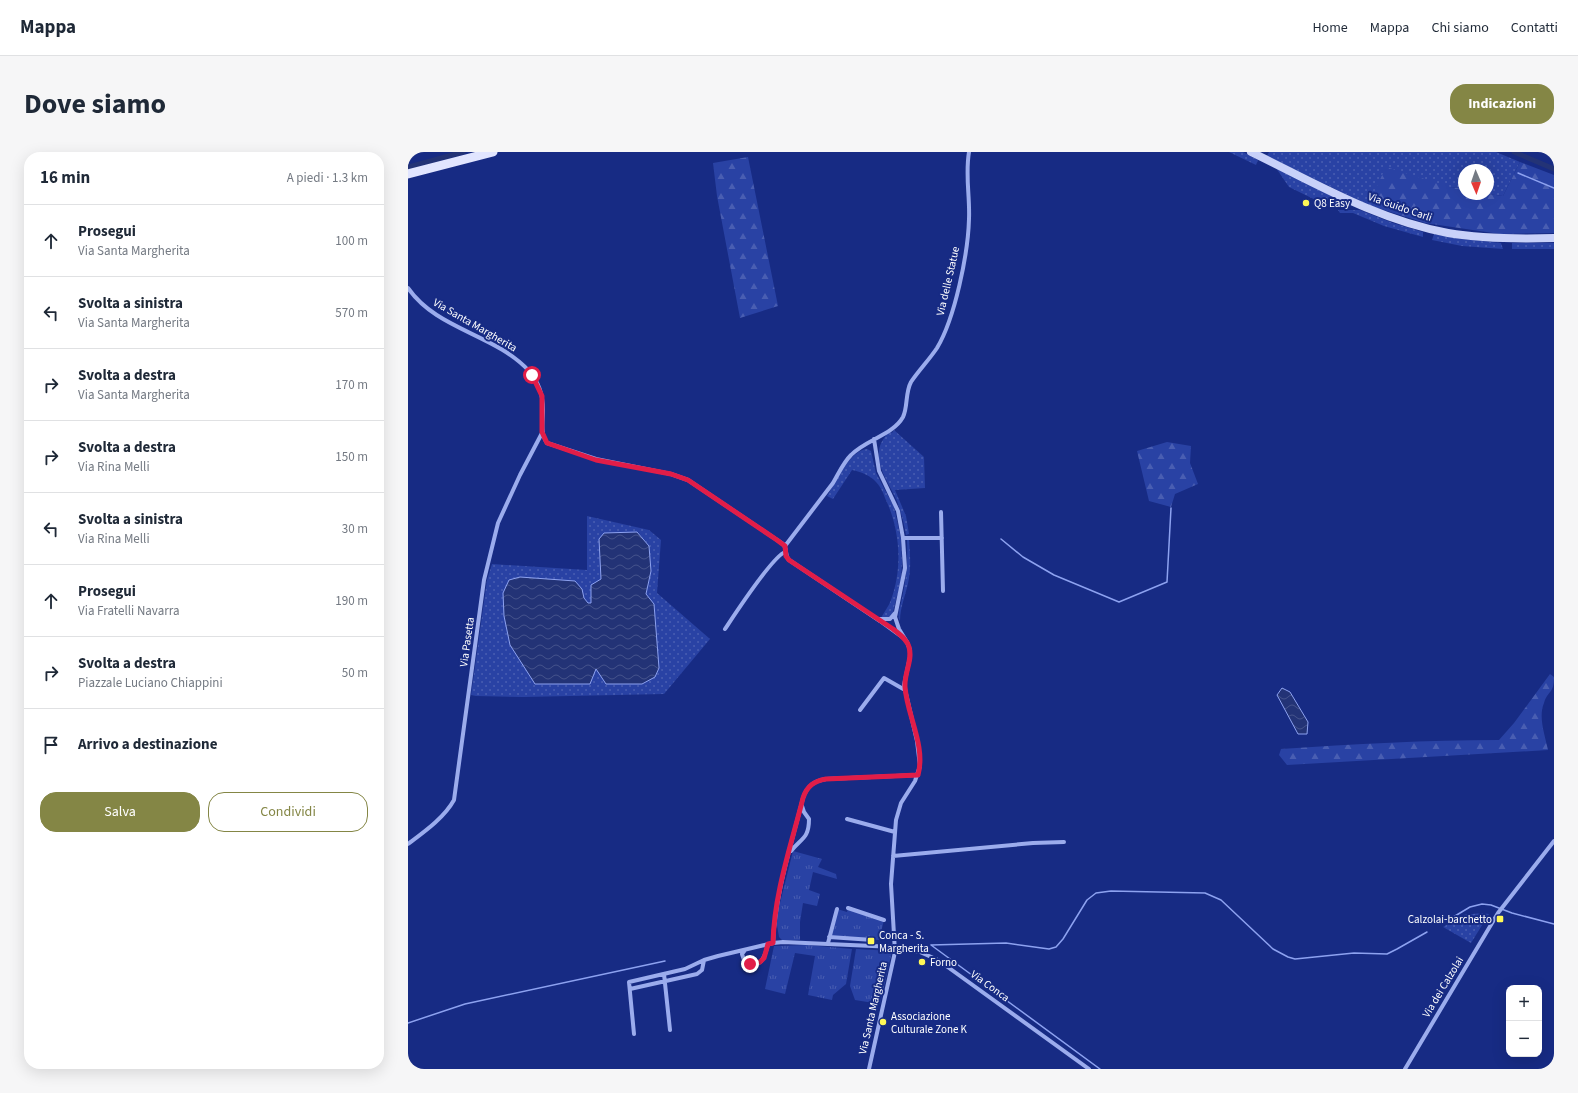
<!DOCTYPE html>
<html lang="it">
<meta charset="utf-8">
<style>
:root{--surface:#fff;--page:#f6f6f7;--text:#1f2937;--muted:#747a83;--line:#e0e1e3;--accent:#848645}
body{margin:0;font-family:"Source Sans 3",sans-serif;background:var(--page);color:var(--text)}
.controls{position:absolute;right:12px;bottom:12px;display:grid;overflow:hidden;border-radius:8px;box-shadow:0 4px 16px #0002}
.controls button{width:36px;height:36px;display:grid;place-items:center;padding:0;border:0;border-bottom:1px solid var(--line);background:var(--surface);color:var(--text);font:20px sans-serif}
.compass{position:absolute;left:1050px;top:12px;width:36px;height:36px;border-radius:50%;background:var(--surface);box-shadow:0 4px 16px #0002;rotate:178deg}
.stop{position:absolute;width:12px;height:12px;margin:-9px;border:3px solid #e11d48;border-radius:50%;background:#fff}
.stop.end{background:#e11d48;border-color:#fff;box-shadow:0 1px 4px #0008}
.list{margin:0;padding:0;list-style:none}
h2{display:flex;justify-content:space-between;align-items:center;height:52px;margin:0;padding:0 16px;font-size:17px}
h2 small{font-size:13px;font-weight:400;color:var(--muted)}
.list li{display:grid;grid-template-columns:26px 1fr auto;gap:12px;align-items:center;box-sizing:border-box;height:72px;padding:0 16px;border-top:1px solid var(--line)}
.list b{display:block;font-size:15px;white-space:nowrap}
.list p{margin:0;font-size:13px;white-space:nowrap;color:var(--muted)}
.list em{font-size:13px;font-style:normal;color:var(--muted)}
.actions{display:flex;gap:8px;padding:12px 16px}
.actions a{flex:1;padding:9px 0;border:1px solid var(--accent);border-radius:16px;text-align:center;font-size:14px;color:var(--accent)}
.actions .main{background:var(--accent);color:#fff}
.icon{flex:none;width:22px;height:22px;fill:none;stroke:currentColor;stroke-width:2;stroke-linecap:round;stroke-linejoin:round}
.map{position:relative;flex:none;width:1146px;height:917px;overflow:hidden;border-radius:16px}
header{display:flex;align-items:center;gap:24px;box-sizing:border-box;height:56px;padding:0 20px;background:var(--surface);border-bottom:1px solid var(--line)}
header strong{font-size:19px}
nav{display:flex;gap:22px;margin-inline-start:auto;font-size:14px}
.intro{display:flex;align-items:center;justify-content:space-between;box-sizing:border-box;height:96px;padding:0 24px}
h1{margin:0;font-size:28px}
.button{padding:10px 18px;border-radius:16px;background:var(--accent);color:#fff;font-size:14px;font-weight:700}
main{display:flex;gap:24px;padding:0 24px}
aside{flex:1;background:var(--surface);border-radius:16px;box-shadow:0 4px 16px #0002}
.map>svg:first-child{display:block}
.grass{fill:url(#grass-dots);fill-rule:evenodd}
.forest{fill:url(#forest-firs)}
.park{fill:url(#park-tufts)}
.water{fill:url(#water-waves);stroke:#8da2f0}
.lines{fill:none;stroke-linecap:round;stroke-linejoin:round}
.stream{stroke:#8da2f0;stroke-width:1.5}
.canal{stroke:#233376;stroke-width:5}
.street{stroke:#9baced;stroke-width:4}
.secondary{stroke:#c8d1f9;stroke-width:8}
.primary{stroke:#e1e5ff;stroke-width:9}
.route{stroke:#e11d48;stroke-width:5}
.poi-dot{fill:#fff857;stroke:#172b84;stroke-width:1.5}
.labels{text-anchor:middle;dominant-baseline:central;stroke-width:4;stroke-linejoin:round;paint-order:stroke}
.poi-label{font-size:11px;fill:#fff;stroke:#172b84;text-anchor:start}
.street-label{font-size:11px;fill:#fff;stroke:#172b84}
</style>
<header>
<strong>Mappa</strong>
<nav><a>Home</a><a>Mappa</a><a>Chi siamo</a><a>Contatti</a></nav>
</header>
<div class="intro"><h1>Dove siamo</h1><a class="button">Indicazioni</a></div>
<main>
<aside>
<h2>16 min<small>A piedi · 1.3 km</small></h2>
<ul class="list">
<li><svg class="icon" aria-label="ahead" viewBox="0 0 24 24"><path d="M12 20V5M6 11l6-6 6 6"/></svg><div><b>Prosegui</b><p>Via Santa Margherita</p></div><em>100 m</em></li>
<li><svg class="icon" aria-label="left" viewBox="0 0 24 24"><path d="M17 20v-9H6M10 6l-5 5 5 5"/></svg><div><b>Svolta a sinistra</b><p>Via Santa Margherita</p></div><em>570 m</em></li>
<li><svg class="icon" aria-label="right" viewBox="0 0 24 24"><path d="M7 20v-9h11M14 6l5 5-5 5"/></svg><div><b>Svolta a destra</b><p>Via Santa Margherita</p></div><em>170 m</em></li>
<li><svg class="icon" aria-label="right" viewBox="0 0 24 24"><path d="M7 20v-9h11M14 6l5 5-5 5"/></svg><div><b>Svolta a destra</b><p>Via Rina Melli</p></div><em>150 m</em></li>
<li><svg class="icon" aria-label="left" viewBox="0 0 24 24"><path d="M17 20v-9H6M10 6l-5 5 5 5"/></svg><div><b>Svolta a sinistra</b><p>Via Rina Melli</p></div><em>30 m</em></li>
<li><svg class="icon" aria-label="ahead" viewBox="0 0 24 24"><path d="M12 20V5M6 11l6-6 6 6"/></svg><div><b>Prosegui</b><p>Via Fratelli Navarra</p></div><em>190 m</em></li>
<li><svg class="icon" aria-label="right" viewBox="0 0 24 24"><path d="M7 20v-9h11M14 6l5 5-5 5"/></svg><div><b>Svolta a destra</b><p>Piazzale Luciano Chiappini</p></div><em>50 m</em></li>
<li><svg class="icon" aria-label="arrive" viewBox="0 0 24 24"><path d="M6 21V4h12l-3 4 3 4H6"/></svg><div><b>Arrivo a destinazione</b></div></li>
</ul>
<div class="actions"><a class="main">Salva</a><a>Condividi</a></div>
</aside>
<div class="map">
<svg width="1146" height="917" viewBox="0 0 1146 917">
<defs>
<pattern id="grass-dots" width="8" height="8" patternUnits="userSpaceOnUse"><rect width="8" height="8" fill="#2942a4"/><path d="M2 2h.1M6 6h.1" fill="none" stroke="#495eb2" stroke-width="1.8" stroke-linecap="round"/></pattern>
<pattern id="forest-firs" width="22" height="20" patternUnits="userSpaceOnUse"><rect width="22" height="20" fill="#2942a4"/><path d="M5 1l3.5 6h-7zM16 11l3.5 6h-7z" fill="#495eb2"/></pattern>
<pattern id="park-tufts" width="24" height="20" patternUnits="userSpaceOnUse"><rect width="24" height="20" fill="#2942a4"/><path d="M3 7l-1-3M5 7V3M7 7l1-3M15 17l-1-3M17 17v-4M19 17l1-3" fill="none" stroke="#495eb2"/></pattern>
<pattern id="water-waves" width="16" height="10" patternUnits="userSpaceOnUse"><rect width="16" height="10" fill="#233376"/><path d="M0 5q4-4 8 0t8 0" fill="none" stroke="#44528b"/></pattern>
</defs>
<rect width="100%" height="100%" fill="#172b84"/>
<path class="grass" d="M821 0H835L850 8 848 13Z
M861 0H1088L1112 10 1095 44 1080 42V18H1056V37L1042 35 960 53 859 4Z
M868 16 945 53 922 55 881 35Z
M930 58H952L985 71 1015 80V85L976 74 945 61H932Z
M1026 82 1054 87 1093 91 1095 97 1054 94 1024 88Z
M1104 91H1146V97H1104Z
M486 278 516 305 517 336 487 338 498 364 501 382 498 383C496 371 493 360 489 349 478 325 458 302 482 279L484 281Z
M459 297 463 299 468 321 486 355 493 387 494 411 493 428 485 460 481 466H473C476 460 481 454 483 448 495 415 492 377 477 346 475 340 472 334 468 330 462 323 453 320 444 318L425 347 419 344C428 330 442 298 459 297Z
M179 364 241 378 253 388 249 441 302 487 256 542 115 545 68 544 63 543 79 428 84 412 179 418ZM230 380 241 394 243 419 238 442 246 452 251 516 188 517 174 437 176 446 180 451H183L193 427 191 387Z
M499 388H501C502 401 503 413 501 426 499 440 492 454 492 469 489 464 491 457 493 451 498 429 500 410 499 388Z
M1074 761 1081 762 1063 791 1035 775 1055 763Z"/>
<path class="forest" d="M340 5 370 154 332 166 309 44 305 11Z
M1112 10 1146 23V81L1092 82 1017 71 960 53 978 15 1042 35 1056 37V42H1080L1095 44Z
M759 290 783 294 782 311 790 332 767 342 763 355 741 349 729 299Z
M1142 522 1146 525C1146 542 1140 538 1136 551 1130 565 1137 583 1140 598L879 613 871 603 873 597C946 592 1019 588 1091 588L1106 571Z"/>
<path class="park" d="M385 699 414 707 410 715 428 722 429 727 405 720 401 738 412 742 409 754 395 751 392 770V788H374L371 785 368 767Z
M440 756 476 768 471 788 421 785 429 757 439 760Z
M399 793 444 797 438 832 425 843 424 848 400 843 407 804 387 801 377 842 357 837 366 794Z
M448 797 484 799 472 852 447 848 442 834Z"/>
<path class="water" d="M229 380 241 394 243 419 238 442 246 452 251 516 247 525 234 532H198L188 517 182 532H127L102 493 96 464 95 441 101 428 112 425 167 429 174 437 176 446 180 451H183V433L193 427 191 387 196 381Z
M874 536 882 540 900 570 899 582H890L869 543Z"/>
<g class="lines">
<path class="stream" d="M1110 21 1146 36
M593 387 615 405 646 423 711 450 759 430 763 356
M1042 767 1062 755 1074 752 1083 753 1104 761 1146 772
M523 793 598 791 641 797 648 795 655 787 679 748 688 741 703 739 797 741 813 748 865 797 880 805 887 807 946 801 979 802 989 797 1019 780
M523 793 692 917
M0 871 57 852 257 809"/>
<path class="canal" d="M1106 0 1146 17
M0 15 55 0"/>
<path class="street" d="M0 136C29 178 87 182 121 219 131 230 135 244 135 258 135 269 132 282 139 291L188 307 263 322 280 328 375 392C380 397 376 403 381 408L472 469 494 485
M533 360 535 439
M495 386H534
M377 394C393 373 409 352 425 331 431 321 435 311 443 303 457 288 485 283 495 265 500 255 497 241 503 230 511 218 521 208 529 196 547 166 560 102 561 67 562 44 557 23 561 0
M471 467H482L487 461
M317 477C327 462 364 405 377 400
M452 558 476 526 497 538
M439 667 487 680
M0 692C16 680 36 666 46 648L76 428 90 371 112 323 134 281
M383 699C393 686 401 687 401 667L396 660 394 654
M485 704 625 691 656 690
M440 756 476 768
M421 785 465 788
M365 791C367 742 383 694 395 646 399 634 406 629 418 627L510 623
M420 791 429 757
M337 798 334 802 336 808C352 820 357 805 360 792
M256 822 262 878
M222 837 289 822 294 818 296 808
M226 882 221 830 277 817 296 808 310 804 365 791 375 790 487 795 512 800 530 808 681 917
M461 917 487 800 483 732 488 668 493 651 507 629 512 614 509 589 496 533 502 505V498L499 490 491 477 487 465 497 416 495 386 490 359 471 319 466 287
M997 917 1090 761 1146 689"/>
<path class="secondary" d="M843 0C907 31 969 68 1040 81 1075 87 1110 87 1146 86"/>
<path class="primary" d="M0 22 85 0"/>
</g>
<g class="lines">
<path class="route" d="M124 223 134 244V280L139 291 188 308 263 322 280 328 369 388 377 394 378 404 381 408 485 477C491 482 499 487 501 495 505 508 496 521 497 535 499 563 518 594 510 623L418 627C406 629 399 634 395 646 383 694 366 742 365 791L360 792 356 806 352 810 342 812"/>
</g>
<g class="poi-dot">
<circle cx="898" cy="51" r="4"/>
<rect x="1088" y="763" width="8" height="8" rx="2"/>
<rect x="459" y="785" width="8" height="8" rx="2"/>
<circle cx="514" cy="810" r="4"/>
<circle cx="475" cy="870" r="4"/>
</g>
<g class="labels">
<g class="poi-label">
<text x="906" y="51">Q8 Easy</text>
<text x="1084" y="767" text-anchor="end">Calzolai-barchetto</text>
<text x="471" y="783">Conca - S.<tspan x="471" dy="13">Margherita</tspan></text>
<text x="522" y="810">Forno</text>
<text x="483" y="864">Associazione<tspan x="483" dy="13">Culturale Zone K</tspan></text>
</g>
<g class="street-label">
<text transform="translate(992 55) rotate(19)">Via Guido Carli</text>
<text transform="translate(540 129) rotate(-77)">Via delle Statue</text>
<text transform="translate(67 173) rotate(30)">Via Santa Margherita</text>
<text transform="translate(59 490) rotate(-82)">Via Pasetta</text>
<text transform="translate(582 834) rotate(36)">Via Conca</text>
<text transform="translate(1035 835) rotate(-59)">Via dei Calzolai</text>
<text transform="translate(465 856) rotate(-77)">Via Santa Margherita</text>
</g>
</g>
</svg>
<div class="controls">
<button>+</button>
<button>−</button>
</div>
<svg class="compass" viewBox="-18 -18 36 36"><path d="M0-13l5 13h-10z" fill="#e53935"/><path d="M0 13l5-13h-10z" fill="#747a83"/></svg>
<div class="stop" style="left:124px;top:223px"></div>
<div class="stop end" style="left:342px;top:812px"></div>
</div>
</main>
